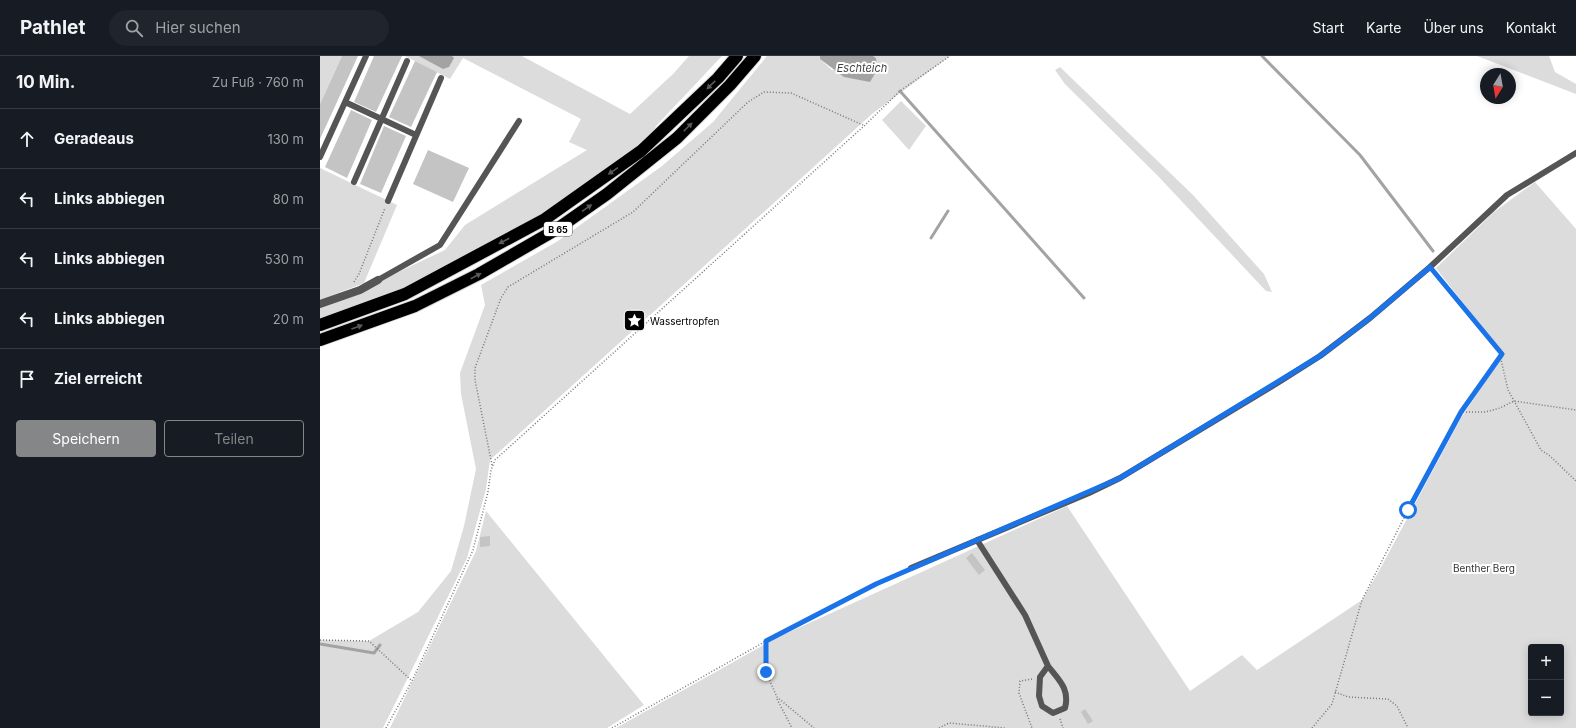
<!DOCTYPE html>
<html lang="de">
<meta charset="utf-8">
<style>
:root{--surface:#171b24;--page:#20242c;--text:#f1f3f6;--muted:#9ea1a6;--line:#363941;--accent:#858687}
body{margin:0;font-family:Inter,sans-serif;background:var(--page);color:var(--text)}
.controls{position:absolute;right:12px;bottom:12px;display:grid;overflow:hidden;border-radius:4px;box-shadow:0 2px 10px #0003}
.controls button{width:36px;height:36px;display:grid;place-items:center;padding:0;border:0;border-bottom:1px solid var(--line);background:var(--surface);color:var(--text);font:20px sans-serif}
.compass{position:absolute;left:1160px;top:12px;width:36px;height:36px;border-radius:50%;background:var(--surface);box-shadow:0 2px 10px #0003;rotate:191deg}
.stop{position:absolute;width:12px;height:12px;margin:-9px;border:3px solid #1a73e8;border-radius:50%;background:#fff}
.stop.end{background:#1a73e8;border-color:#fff;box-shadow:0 1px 4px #0008}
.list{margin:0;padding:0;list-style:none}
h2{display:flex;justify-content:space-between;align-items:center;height:52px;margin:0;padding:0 16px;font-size:17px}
h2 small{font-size:13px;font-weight:400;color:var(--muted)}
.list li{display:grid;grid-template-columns:26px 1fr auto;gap:12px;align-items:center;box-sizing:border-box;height:60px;padding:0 16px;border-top:1px solid var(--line)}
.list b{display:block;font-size:15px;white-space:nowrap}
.list em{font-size:13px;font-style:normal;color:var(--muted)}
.actions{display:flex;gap:8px;padding:12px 16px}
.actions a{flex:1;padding:9px 0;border:1px solid var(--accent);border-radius:4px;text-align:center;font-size:14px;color:var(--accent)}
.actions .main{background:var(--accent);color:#fff}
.icon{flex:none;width:22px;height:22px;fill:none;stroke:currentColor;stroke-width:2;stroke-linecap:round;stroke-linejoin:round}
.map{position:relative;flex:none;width:1256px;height:672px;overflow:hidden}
header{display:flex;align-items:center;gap:24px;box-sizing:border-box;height:56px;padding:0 20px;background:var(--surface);border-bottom:1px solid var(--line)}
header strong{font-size:19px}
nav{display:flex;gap:22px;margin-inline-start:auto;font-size:14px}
.search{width:280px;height:36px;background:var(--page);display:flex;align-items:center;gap:10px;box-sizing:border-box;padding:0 14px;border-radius:22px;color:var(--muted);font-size:15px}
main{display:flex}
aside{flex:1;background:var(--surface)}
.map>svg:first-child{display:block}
.green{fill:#dcdcdc;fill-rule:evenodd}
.water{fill:#a3a3a3}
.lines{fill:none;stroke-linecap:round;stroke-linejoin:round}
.stream{stroke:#a3a3a3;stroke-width:3}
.building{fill:#c4c4c4}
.highway-casing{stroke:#dbdbdb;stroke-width:14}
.path{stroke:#777;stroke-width:1.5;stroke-dasharray:1 2;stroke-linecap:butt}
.lane{stroke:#555;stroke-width:6}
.street{stroke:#555;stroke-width:8}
.highway{stroke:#000;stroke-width:12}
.oneway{fill:#595959}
.route{stroke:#1a73e8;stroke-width:5}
.labels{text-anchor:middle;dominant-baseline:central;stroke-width:4;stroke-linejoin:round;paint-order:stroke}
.shield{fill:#fff;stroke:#4c4c4c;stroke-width:1}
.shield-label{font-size:9px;font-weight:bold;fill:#000}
.poi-label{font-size:10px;fill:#000;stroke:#fff;text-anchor:start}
.park-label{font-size:10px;fill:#333;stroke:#fff}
.water-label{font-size:11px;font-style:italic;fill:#444;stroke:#fff}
</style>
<header>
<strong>Pathlet</strong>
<div class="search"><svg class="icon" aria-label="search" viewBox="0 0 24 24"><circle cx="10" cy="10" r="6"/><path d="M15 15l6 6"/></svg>Hier suchen</div>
<nav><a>Start</a><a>Karte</a><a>Über uns</a><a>Kontakt</a></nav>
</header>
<main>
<aside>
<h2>10 Min.<small>Zu Fuß · 760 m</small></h2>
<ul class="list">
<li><svg class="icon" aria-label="ahead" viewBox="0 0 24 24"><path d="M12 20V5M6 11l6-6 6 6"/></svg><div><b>Geradeaus</b></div><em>130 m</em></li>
<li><svg class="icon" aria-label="left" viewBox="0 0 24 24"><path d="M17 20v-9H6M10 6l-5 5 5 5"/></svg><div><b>Links abbiegen</b></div><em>80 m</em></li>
<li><svg class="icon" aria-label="left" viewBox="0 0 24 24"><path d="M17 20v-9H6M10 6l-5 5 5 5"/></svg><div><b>Links abbiegen</b></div><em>530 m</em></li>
<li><svg class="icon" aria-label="left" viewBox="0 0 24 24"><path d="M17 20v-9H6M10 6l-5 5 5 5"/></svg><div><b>Links abbiegen</b></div><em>20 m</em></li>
<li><svg class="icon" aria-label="arrive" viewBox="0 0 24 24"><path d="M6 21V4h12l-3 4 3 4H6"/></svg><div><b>Ziel erreicht</b></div></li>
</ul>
<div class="actions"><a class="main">Speichern</a><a>Teilen</a></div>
</aside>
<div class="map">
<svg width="1256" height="672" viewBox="0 0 1256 672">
<rect width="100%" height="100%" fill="#fff"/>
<path class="green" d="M0 0H22L0 48Z
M85 0H202L310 58 353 18 369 0H402L336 70 321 95 225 163 85 238 0 269V248L40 234 125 194 145 169 267 94 249 86 261 63 143 2 130 23Z
M447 0H500V3L512 14 556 2 553 0H630L552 58 170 404 166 433 147 502 63 672H0V584L49 585 98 556 131 515 144 470 156 413 141 338 140 317 165 249 161 229 238 185 342 110 393 66Z
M1157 0H1229L1235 16 1256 28V38Z
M740 11 873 139 944 218 952 236 946 235 837 119 745 28 735 14Z
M581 45 606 70 589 94 562 64Z
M0 112 77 149 44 227 0 244Z
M1215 126 1256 173V672H296L454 583 747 450 870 635 922 599 937 614 1042 544 1059 515 1141 362 1183 299 1116 212 1174 156ZM1211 591H1241V657H1211Z
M166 455 324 649 287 672H70L156 495Z"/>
<path class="water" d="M99 0H132L134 2 129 11 123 13Z
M500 0H553L556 2 557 14 550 26 524 21 500 3Z"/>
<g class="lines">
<path class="stream" d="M942 0 1040 99 1113 195
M580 35 764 242
M611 182 628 155
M0 588 54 597 60 589"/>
</g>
<path class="building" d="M22 0H38L0 83V48Z
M54 0H82L56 56 34 46Z
M95 5 117 16 91 71 69 61Z
M31 54 52 64 27 122 5 111Z
M64 70 86 80 61 137 40 128Z
M108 94 149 112 133 146 93 128Z
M170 480V490L160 491V481Z
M652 497 665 514 659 519 646 502Z
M765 653 773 665 768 668 761 656Z"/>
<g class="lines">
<defs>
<path id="highway" d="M0 269 85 238 225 163 321 95 398 22 417 0
M0 284 95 250 159 218 237 173 287 138 357 82 410 29 435 0"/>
</defs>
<use href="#highway" class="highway-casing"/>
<path class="path" d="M1115 217 1182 298 1141 356
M34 226 39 218 65 152
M1180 299 1188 334 1221 394 1230 400 1256 425
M172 409 155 324V312L181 242 188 231 313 156 428 46 444 36 471 37 543 69
M0 584 49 585 92 625
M446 586V616L457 641 494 672
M712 623 700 625 699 637 712 672
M1015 636 1028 641 1068 643 1077 650 1088 672
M457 643 472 672
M740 663 743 672
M66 672 92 625 153 494 168 436 171 414 175 404 544 70 580 35 630 0
M292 672 446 585 584 515
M619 672 629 667 685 672
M992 672 1012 648 1042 544 1088 454 1141 356H1165L1180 352 1194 345 1256 354"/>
<path class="lane" d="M25 46 96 79
M0 101 46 0
M34 126 87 5
M68 145 121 22
M58 224 120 189 199 65
M657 484 705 559 728 610 720 621 719 640 722 650 733 657 745 652C750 633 739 624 728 610
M591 512 769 437 800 422 959 326 1000 300 1050 262 1110 211 1187 139 1256 97"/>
<path class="street" d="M0 248 40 234 58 224"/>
<use href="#highway" class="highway"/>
</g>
<defs><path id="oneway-solid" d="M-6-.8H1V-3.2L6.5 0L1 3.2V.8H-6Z"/></defs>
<g class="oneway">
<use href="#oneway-solid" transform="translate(391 29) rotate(136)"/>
<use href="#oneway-solid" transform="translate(368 71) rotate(-45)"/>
<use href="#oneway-solid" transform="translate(293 115) rotate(145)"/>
<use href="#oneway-solid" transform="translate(267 152) rotate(-35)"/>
<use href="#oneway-solid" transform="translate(184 185) rotate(152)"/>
<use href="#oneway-solid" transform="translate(156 220) rotate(-28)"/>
<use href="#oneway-solid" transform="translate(37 271) rotate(-20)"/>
</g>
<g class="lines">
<path class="route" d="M446 616V585L556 528 800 422 1000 300 1050 262 1110 211 1182 298 1141 356 1088 454"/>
</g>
<defs>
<symbol id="sight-square" viewBox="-11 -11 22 22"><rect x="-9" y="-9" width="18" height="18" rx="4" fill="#000" stroke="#fff"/><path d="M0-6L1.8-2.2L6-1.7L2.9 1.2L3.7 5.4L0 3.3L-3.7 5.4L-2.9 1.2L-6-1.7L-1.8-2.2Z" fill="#fff"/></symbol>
</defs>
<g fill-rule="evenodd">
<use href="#sight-square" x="302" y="252" width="25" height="25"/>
</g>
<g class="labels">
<rect class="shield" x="224" y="166" width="28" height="14" rx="3"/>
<g class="shield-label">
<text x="238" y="173">B 65</text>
</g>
<g class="poi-label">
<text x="330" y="265">Wassertropfen</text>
</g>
<g class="park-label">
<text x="1164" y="512">Benther Berg</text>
</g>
<g class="water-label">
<text x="542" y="12">Eschteich</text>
</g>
</g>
</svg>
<div class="controls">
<button>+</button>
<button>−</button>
</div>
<svg class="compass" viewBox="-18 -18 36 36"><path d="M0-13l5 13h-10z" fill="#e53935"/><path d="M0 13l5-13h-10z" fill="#9ea1a6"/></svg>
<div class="stop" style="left:1088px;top:454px"></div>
<div class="stop end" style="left:446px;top:616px"></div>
</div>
</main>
